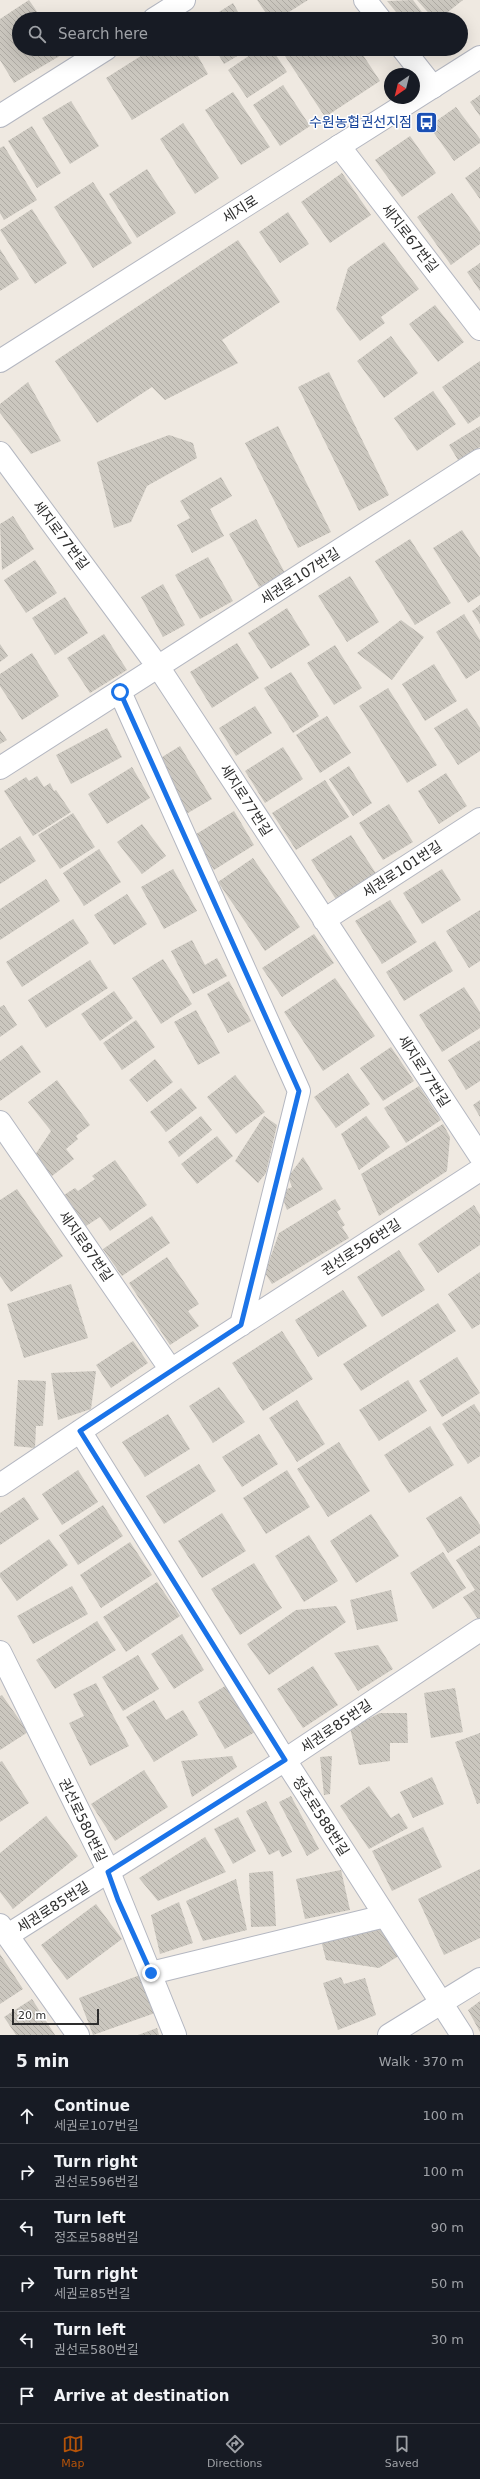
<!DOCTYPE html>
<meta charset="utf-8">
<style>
:root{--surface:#171b24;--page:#20242c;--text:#f1f3f6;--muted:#9ea1a6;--line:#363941;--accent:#b45309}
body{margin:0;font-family:"DejaVu Sans","Noto Sans KR",sans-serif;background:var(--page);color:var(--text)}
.compass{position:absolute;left:384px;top:68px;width:36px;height:36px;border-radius:50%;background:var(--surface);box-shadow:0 4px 16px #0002;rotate:215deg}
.scale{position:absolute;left:12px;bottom:10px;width:87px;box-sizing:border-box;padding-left:4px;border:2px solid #2e2e2e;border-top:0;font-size:11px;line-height:14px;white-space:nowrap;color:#2e2e2e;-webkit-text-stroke:3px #fff;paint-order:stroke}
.stop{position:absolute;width:12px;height:12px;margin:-9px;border:3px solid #1a73e8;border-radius:50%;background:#fff}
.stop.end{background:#1a73e8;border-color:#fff;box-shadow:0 1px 4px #0008}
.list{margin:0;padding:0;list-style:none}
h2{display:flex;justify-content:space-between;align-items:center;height:52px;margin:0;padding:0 16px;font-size:17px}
h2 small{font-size:13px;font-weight:400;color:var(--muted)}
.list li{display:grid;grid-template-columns:26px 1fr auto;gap:12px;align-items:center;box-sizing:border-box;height:56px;padding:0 16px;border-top:1px solid var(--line)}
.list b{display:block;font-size:15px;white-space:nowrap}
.list p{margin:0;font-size:13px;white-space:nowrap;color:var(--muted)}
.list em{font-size:13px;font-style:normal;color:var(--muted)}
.icon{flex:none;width:22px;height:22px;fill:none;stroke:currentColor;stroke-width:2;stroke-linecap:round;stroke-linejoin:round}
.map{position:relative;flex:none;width:480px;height:2035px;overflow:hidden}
.search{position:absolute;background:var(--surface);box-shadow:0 4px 16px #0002;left:12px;right:12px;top:12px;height:44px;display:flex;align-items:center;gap:10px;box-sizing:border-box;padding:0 14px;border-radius:22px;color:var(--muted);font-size:15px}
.sheet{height:388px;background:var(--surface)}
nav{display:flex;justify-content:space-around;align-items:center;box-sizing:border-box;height:56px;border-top:1px solid var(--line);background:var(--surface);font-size:11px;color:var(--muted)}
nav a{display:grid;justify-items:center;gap:2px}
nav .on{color:var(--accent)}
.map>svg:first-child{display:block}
.building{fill:url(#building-back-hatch)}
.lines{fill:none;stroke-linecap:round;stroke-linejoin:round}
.minor-casing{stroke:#b4b7c1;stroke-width:24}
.tertiary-casing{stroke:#b4b7c1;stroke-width:24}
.minor{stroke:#fff;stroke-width:22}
.tertiary{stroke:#fff;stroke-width:22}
.route{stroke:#1a73e8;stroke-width:5}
.labels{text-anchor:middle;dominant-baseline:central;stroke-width:3;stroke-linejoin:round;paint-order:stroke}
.transit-label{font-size:14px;fill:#164399;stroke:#fff;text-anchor:end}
.street-label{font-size:14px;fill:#2e2e2e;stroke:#fff}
</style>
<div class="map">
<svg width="480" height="2035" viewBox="0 0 480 2035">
<defs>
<pattern id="building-back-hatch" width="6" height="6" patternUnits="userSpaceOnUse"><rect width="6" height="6" fill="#cbc7bf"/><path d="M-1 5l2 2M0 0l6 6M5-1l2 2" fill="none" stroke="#afaba4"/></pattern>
</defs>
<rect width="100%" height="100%" fill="#efe9e1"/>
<path class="building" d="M29 0 42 19H19V49H60L63 54 14 83 0 60V19Z
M257 0H308L278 19H270Z
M413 0 427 19H402L387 1Z
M417 0H463L439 19H434Z
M233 3 242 19H208Z
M152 49H194L208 74 132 120 106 78Z
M215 49H249L224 64Z
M259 49H272L287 72 247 98 228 70Z
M295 49H359L380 81 325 117 285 56Z
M283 85 310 126 280 146 253 105Z
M233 92 270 147 241 165 205 110Z
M480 95V116L470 102Z
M71 101 99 146 70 164 42 118Z
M456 107 480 139V143L454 161 429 126Z
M183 123 219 178 195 194 160 139Z
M32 126 61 173 37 188 8 141Z
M410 136 436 173 402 197 375 160Z
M4 146 37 200 4 220 0 213V148Z
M480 167V199L465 178Z
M147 169 176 213 137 238 109 194Z
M342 173 371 215 330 243 301 202Z
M93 182 132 243 93 268 54 207Z
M452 193 480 232V244L451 265 417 217Z
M32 209 67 263 35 284 0 230Z
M288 212 309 244 280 263 259 232Z
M238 240 280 302 222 340 238 363 165 400 152 387 97 423 55 361Z
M384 242 419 289 381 317 385 323 360 341 336 309 348 268Z
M0 249 19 279 0 291Z
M480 263V291L467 272Z
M435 305 464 342 438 362 409 324Z
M391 336 418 373 384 398 357 361Z
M480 361V416L468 424 442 387Z
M329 372 389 495 359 511 298 387Z
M28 382 61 441 31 454 0 413V404Z
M433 391 456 424 417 451 394 418Z
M278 426 331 532 298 548 245 443Z
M480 426V447L458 460 449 445Z
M169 435 193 443 197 458 147 486 131 522 114 528 97 462Z
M221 477 232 496 210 509 224 536 192 553 177 525 190 518 180 501Z
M13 516 34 549 2 570 0 524Z
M256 519 285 573 259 587 229 534Z
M462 530 480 558V595L468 603 433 548Z
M410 539 451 603 415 625 375 561Z
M208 557 233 601 200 619 175 575Z
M35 560 57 593 26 613 4 580Z
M350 576 379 622 347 642 318 596Z
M163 584 185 625 163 637 141 597Z
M65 597 88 633 55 655 32 618Z
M480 605V624L472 611Z
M287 608 310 645 271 669 248 633Z
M464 614 480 640V670L466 679 436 632Z
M401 620 424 637 392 680 357 653Z
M104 634 127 670 90 693 67 658Z
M237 643 259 678 212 708 190 672Z
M0 644 8 656 0 662Z
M335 645 362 688 334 705 307 663Z
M32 653 59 696 22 720 0 686V674Z
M434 664 457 701 425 721 402 684Z
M291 672 319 716 293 733 264 688Z
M388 688 437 765 407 783 359 706Z
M255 706 272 733 236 756 219 728Z
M467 708 480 728V751L458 765 434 728Z
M327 716 351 753 320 773 296 735Z
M107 728 122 757 71 784 56 755Z
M0 730 7 740 0 744Z
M180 746 212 799 181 817 159 759Z
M283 747 303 779 265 803 245 771Z
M349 766 372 803 353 816 329 779Z
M132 767 150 798 107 824 88 794Z
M446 773 467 806 439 824 418 791Z
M37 776 44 787 50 783 54 791 56 790 71 812 33 836 4 791 26 777 29 781Z
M325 780 349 817 296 850 272 813Z
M389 804 413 842 383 860 359 823Z
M234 811 254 845 214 870 193 836Z
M73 813 95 847 60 869 38 835Z
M142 824 166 856 142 874 117 842Z
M351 835 377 875 337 901 311 860Z
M20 836 36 861 0 884V849Z
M99 849 121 882 84 906 63 873Z
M253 858 300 927 265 951 218 882Z
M173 869 197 911 164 929 141 887Z
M442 869 461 900 422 924 403 893Z
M46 879 60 901 0 940V909Z
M127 894 147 924 114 945 94 915Z
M390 900 417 942 382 964 355 921Z
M480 910V961L469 968 446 931Z
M73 919 89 943 22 987 6 962Z
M314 934 334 963 282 997 262 968Z
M192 940 205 965 217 958 227 976 193 994 171 951Z
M435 941 453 971 404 1001 386 972Z
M163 959 192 1004 161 1024 132 978Z
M90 960 108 988 46 1028 28 1000Z
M335 978 375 1036 323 1071 284 1012Z
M229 981 251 1021 228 1033 207 994Z
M464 987 480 1012V1028L442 1052 419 1015Z
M114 991 133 1018 100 1041 81 1014Z
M4 1005 17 1025 0 1037V1007Z
M196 1010 220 1053 198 1065 174 1022Z
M136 1020 155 1047 122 1070 103 1043Z
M480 1040V1081L466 1090 448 1060Z
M22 1045 41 1072 0 1101V1061Z
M391 1047 414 1081 383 1101 360 1068Z
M155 1059 173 1082 147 1102 129 1080Z
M348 1073 370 1104 336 1128 314 1097Z
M235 1075 265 1112 236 1134 207 1097Z
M57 1080 90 1125 76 1136 78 1139 66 1149 74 1159 52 1176 35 1155 51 1131 28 1102Z
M419 1086 441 1120 406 1143 384 1108Z
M181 1088 197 1108 166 1132 150 1112Z
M480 1100V1117L473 1105Z
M201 1116 212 1130 179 1157 168 1142Z
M264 1116 277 1125 266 1173 258 1183 235 1161Z
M366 1116 390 1147 359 1170 341 1134Z
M443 1124 450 1137 447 1171 379 1216 361 1174Z
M217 1136 233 1156 197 1184 181 1164Z
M303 1157 323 1189 287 1210 282 1196 285 1190 292 1187 288 1177Z
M115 1160 147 1205 110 1231 100 1217 86 1226 64 1195 75 1188 78 1191 95 1179 92 1176Z
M17 1189 63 1256 11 1292 0 1276V1200Z
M335 1199 341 1209 337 1212 345 1225 342 1227 349 1238 272 1284 265 1273 279 1233Z
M474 1205 480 1215V1245L438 1273 418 1244Z
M152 1216 170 1243 122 1276 103 1249Z
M399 1250 425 1290 382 1317 357 1277Z
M167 1257 199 1304 188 1311 199 1326 170 1345 129 1283Z
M480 1272V1324L472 1329 448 1294Z
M71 1284 88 1338 24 1358 7 1304Z
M343 1290 367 1326 318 1357 295 1320Z
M438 1303 456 1331 361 1391 343 1364Z
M282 1331 313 1379 263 1411 232 1363Z
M133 1341 148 1363 111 1388 96 1365Z
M457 1357 480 1393 442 1417 419 1381Z
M96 1371 91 1409 58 1420 51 1373Z
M18 1380 46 1381 43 1426H36L35 1448 14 1446Z
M408 1380 427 1411 379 1441 359 1410Z
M219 1387 245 1422 213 1443 189 1406Z
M297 1400 325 1444 297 1462 269 1418Z
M474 1404 480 1413V1456L468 1464 442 1424Z
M168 1414 190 1449 145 1477 122 1442Z
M430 1426 454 1465 409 1493 384 1455Z
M259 1434 278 1464 242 1487 222 1457Z
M339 1442 370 1491 328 1517 297 1469Z
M199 1464 216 1491 164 1524 146 1496Z
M78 1470 98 1502 62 1525 42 1494Z
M287 1470 310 1507 266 1534 243 1498Z
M461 1496 480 1525V1533L448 1553 426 1518Z
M24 1497 39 1519 0 1545V1513Z
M103 1505 123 1536 78 1565 59 1535Z
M222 1513 246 1551 202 1578 178 1541Z
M371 1514 399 1556 356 1583 330 1541Z
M309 1535 338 1581 304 1602 275 1556Z
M49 1539 68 1565 17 1601 0 1577V1573Z
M130 1542 152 1575 101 1608 80 1575Z
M480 1545V1618L478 1619 463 1597 475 1590 456 1560Z
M443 1552 466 1588 433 1609 410 1573Z
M254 1563 282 1608 240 1635 211 1589Z
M157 1582 180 1616 126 1652 103 1617Z
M72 1586 88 1614 33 1644 17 1616Z
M391 1590 398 1621 357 1630 350 1600Z
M336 1606 346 1622 269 1675 247 1644 296 1610Z
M97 1621 116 1650 55 1689 36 1660Z
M182 1634 204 1670 174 1689 151 1654Z
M378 1645 393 1669 358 1691 334 1653Z
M138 1655 159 1689 123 1711 102 1677Z
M313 1666 338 1705 303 1728 277 1689Z
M96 1683 129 1746 90 1766 69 1723 84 1716 73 1694Z
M227 1685 255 1732 225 1749 198 1702Z
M455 1688 463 1732 431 1738 424 1693Z
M2 1695 28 1732 0 1750V1696Z
M154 1700 166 1720 183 1710 198 1735 154 1762 126 1717Z
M380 1713H407L408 1743H390V1761L359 1765 350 1728Z
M480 1733V1803L477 1804 455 1742Z
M232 1756 237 1767 192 1797 181 1761Z
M332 1756 330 1794 324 1795 320 1757Z
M2 1761 29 1803 0 1822V1762Z
M144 1770 168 1807 115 1841 91 1804Z
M432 1777 444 1804 413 1818 400 1792Z
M369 1786 391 1818 399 1813 408 1828 369 1849 340 1806Z
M291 1796 319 1849 307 1856 279 1802Z
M266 1801 292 1852 282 1857 279 1850 269 1855 246 1811Z
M46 1816 78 1856 13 1909 0 1892V1853Z
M238 1817 256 1851 233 1864 214 1829Z
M423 1827 442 1867 392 1891 372 1851Z
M205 1837 226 1872 158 1901 139 1878Z
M480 1869V1938L444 1955 418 1899Z
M341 1870 350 1910 305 1919 296 1879Z
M273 1871 276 1926 251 1927 249 1873Z
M236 1879 247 1930 203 1941 186 1901Z
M179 1902 193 1943 160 1954 151 1915Z
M96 1904 122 1939 67 1980 41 1945Z
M385 1925 402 1954 379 1968 326 1960 321 1940Z
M0 1954 23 1989 0 2004Z
M140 1975 155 2013 93 2035 79 1998Z
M341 1977 344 1984 365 1978 376 2015 338 2030 323 1983Z
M32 1999 55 2035H16L4 2017Z
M480 2001V2032L468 2010Z
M157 2028 159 2035H138Z"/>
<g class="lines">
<defs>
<path id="minor" d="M365 0 380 19
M154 19 184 0
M403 49 433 87
M0 116 106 49
M339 146 480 329
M0 453 159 668 480 1156
M120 692 299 1091 241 1325
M0 768 480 460
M324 920 480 819
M0 1122 171 1370
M80 1431 285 1760 462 2035
M0 1485 171 1370 480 1170
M0 1652 109 1872 175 2035
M0 1925 78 2035
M8 1935 285 1760 480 1630
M151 1973 385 1916
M389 2035 480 1979"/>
<path id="tertiary" d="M0 361 480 57"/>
</defs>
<use href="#minor" class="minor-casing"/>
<use href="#tertiary" class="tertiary-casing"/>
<use href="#minor" class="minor"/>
<use href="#tertiary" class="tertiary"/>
</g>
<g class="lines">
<path class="route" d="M120 692 299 1091 241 1325 80 1431 285 1760 108 1872 118 1900 151 1973"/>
</g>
<defs>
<symbol id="bus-square" viewBox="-11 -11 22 22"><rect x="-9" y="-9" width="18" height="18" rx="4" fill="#1a4fb4" stroke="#fff"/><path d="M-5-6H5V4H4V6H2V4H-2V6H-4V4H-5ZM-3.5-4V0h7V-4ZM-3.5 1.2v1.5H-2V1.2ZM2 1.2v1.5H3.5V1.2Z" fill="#fff"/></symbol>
</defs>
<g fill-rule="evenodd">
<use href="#bus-square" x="414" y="110" width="25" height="25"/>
</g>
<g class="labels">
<g class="transit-label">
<text x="412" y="122">수원농협권선지점</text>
</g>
<g class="street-label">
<text transform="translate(240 209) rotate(-32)">세지로</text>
<text transform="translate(410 238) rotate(52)">세지로67번길</text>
<text transform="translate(61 535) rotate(53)">세지로77번길</text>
<text transform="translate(300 576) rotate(-33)">세권로107번길</text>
<text transform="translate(246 800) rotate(57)">세지로77번길</text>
<text transform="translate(402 869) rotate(-33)">세권로101번길</text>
<text transform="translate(424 1071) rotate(57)">세지로77번길</text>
<text transform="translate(86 1246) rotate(55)">세지로87번길</text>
<text transform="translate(361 1247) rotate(-33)">권선로596번길</text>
<text transform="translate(336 1726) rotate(-34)">세권로85번길</text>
<text transform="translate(321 1816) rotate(57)">정조로588번길</text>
<text transform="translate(83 1820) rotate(64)">권선로580번길</text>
<text transform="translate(53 1907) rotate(-32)">세권로85번길</text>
</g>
</g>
</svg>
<svg class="compass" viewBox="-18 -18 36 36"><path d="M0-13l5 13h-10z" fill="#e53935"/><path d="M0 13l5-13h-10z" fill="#9ea1a6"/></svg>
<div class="scale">20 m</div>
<div class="stop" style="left:120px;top:692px"></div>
<div class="stop end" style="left:151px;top:1973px"></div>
<div class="search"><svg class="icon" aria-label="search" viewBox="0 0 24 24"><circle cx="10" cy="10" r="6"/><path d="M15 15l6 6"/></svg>Search here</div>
</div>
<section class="sheet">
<h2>5 min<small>Walk · 370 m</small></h2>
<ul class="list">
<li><svg class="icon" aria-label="ahead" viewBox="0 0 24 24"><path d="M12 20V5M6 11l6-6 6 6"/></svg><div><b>Continue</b><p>세권로107번길</p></div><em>100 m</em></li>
<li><svg class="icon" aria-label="right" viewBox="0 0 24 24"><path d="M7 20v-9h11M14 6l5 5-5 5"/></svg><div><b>Turn right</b><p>권선로596번길</p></div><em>100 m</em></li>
<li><svg class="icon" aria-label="left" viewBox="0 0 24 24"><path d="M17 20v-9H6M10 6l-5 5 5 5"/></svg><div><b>Turn left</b><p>정조로588번길</p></div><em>90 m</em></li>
<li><svg class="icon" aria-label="right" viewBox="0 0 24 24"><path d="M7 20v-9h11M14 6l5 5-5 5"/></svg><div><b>Turn right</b><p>세권로85번길</p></div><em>50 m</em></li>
<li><svg class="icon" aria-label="left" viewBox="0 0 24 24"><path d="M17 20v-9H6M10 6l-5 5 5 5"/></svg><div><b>Turn left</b><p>권선로580번길</p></div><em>30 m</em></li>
<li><svg class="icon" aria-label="arrive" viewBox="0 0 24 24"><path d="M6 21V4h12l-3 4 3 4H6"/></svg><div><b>Arrive at destination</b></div></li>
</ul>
</section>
<nav>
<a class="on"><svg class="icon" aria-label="map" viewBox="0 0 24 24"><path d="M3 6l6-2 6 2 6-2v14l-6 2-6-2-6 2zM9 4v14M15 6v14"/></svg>Map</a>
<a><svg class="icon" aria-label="directions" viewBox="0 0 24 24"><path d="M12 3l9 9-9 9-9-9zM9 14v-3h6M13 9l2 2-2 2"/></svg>Directions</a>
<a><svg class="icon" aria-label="saved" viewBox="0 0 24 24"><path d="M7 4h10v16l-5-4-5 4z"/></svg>Saved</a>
</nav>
